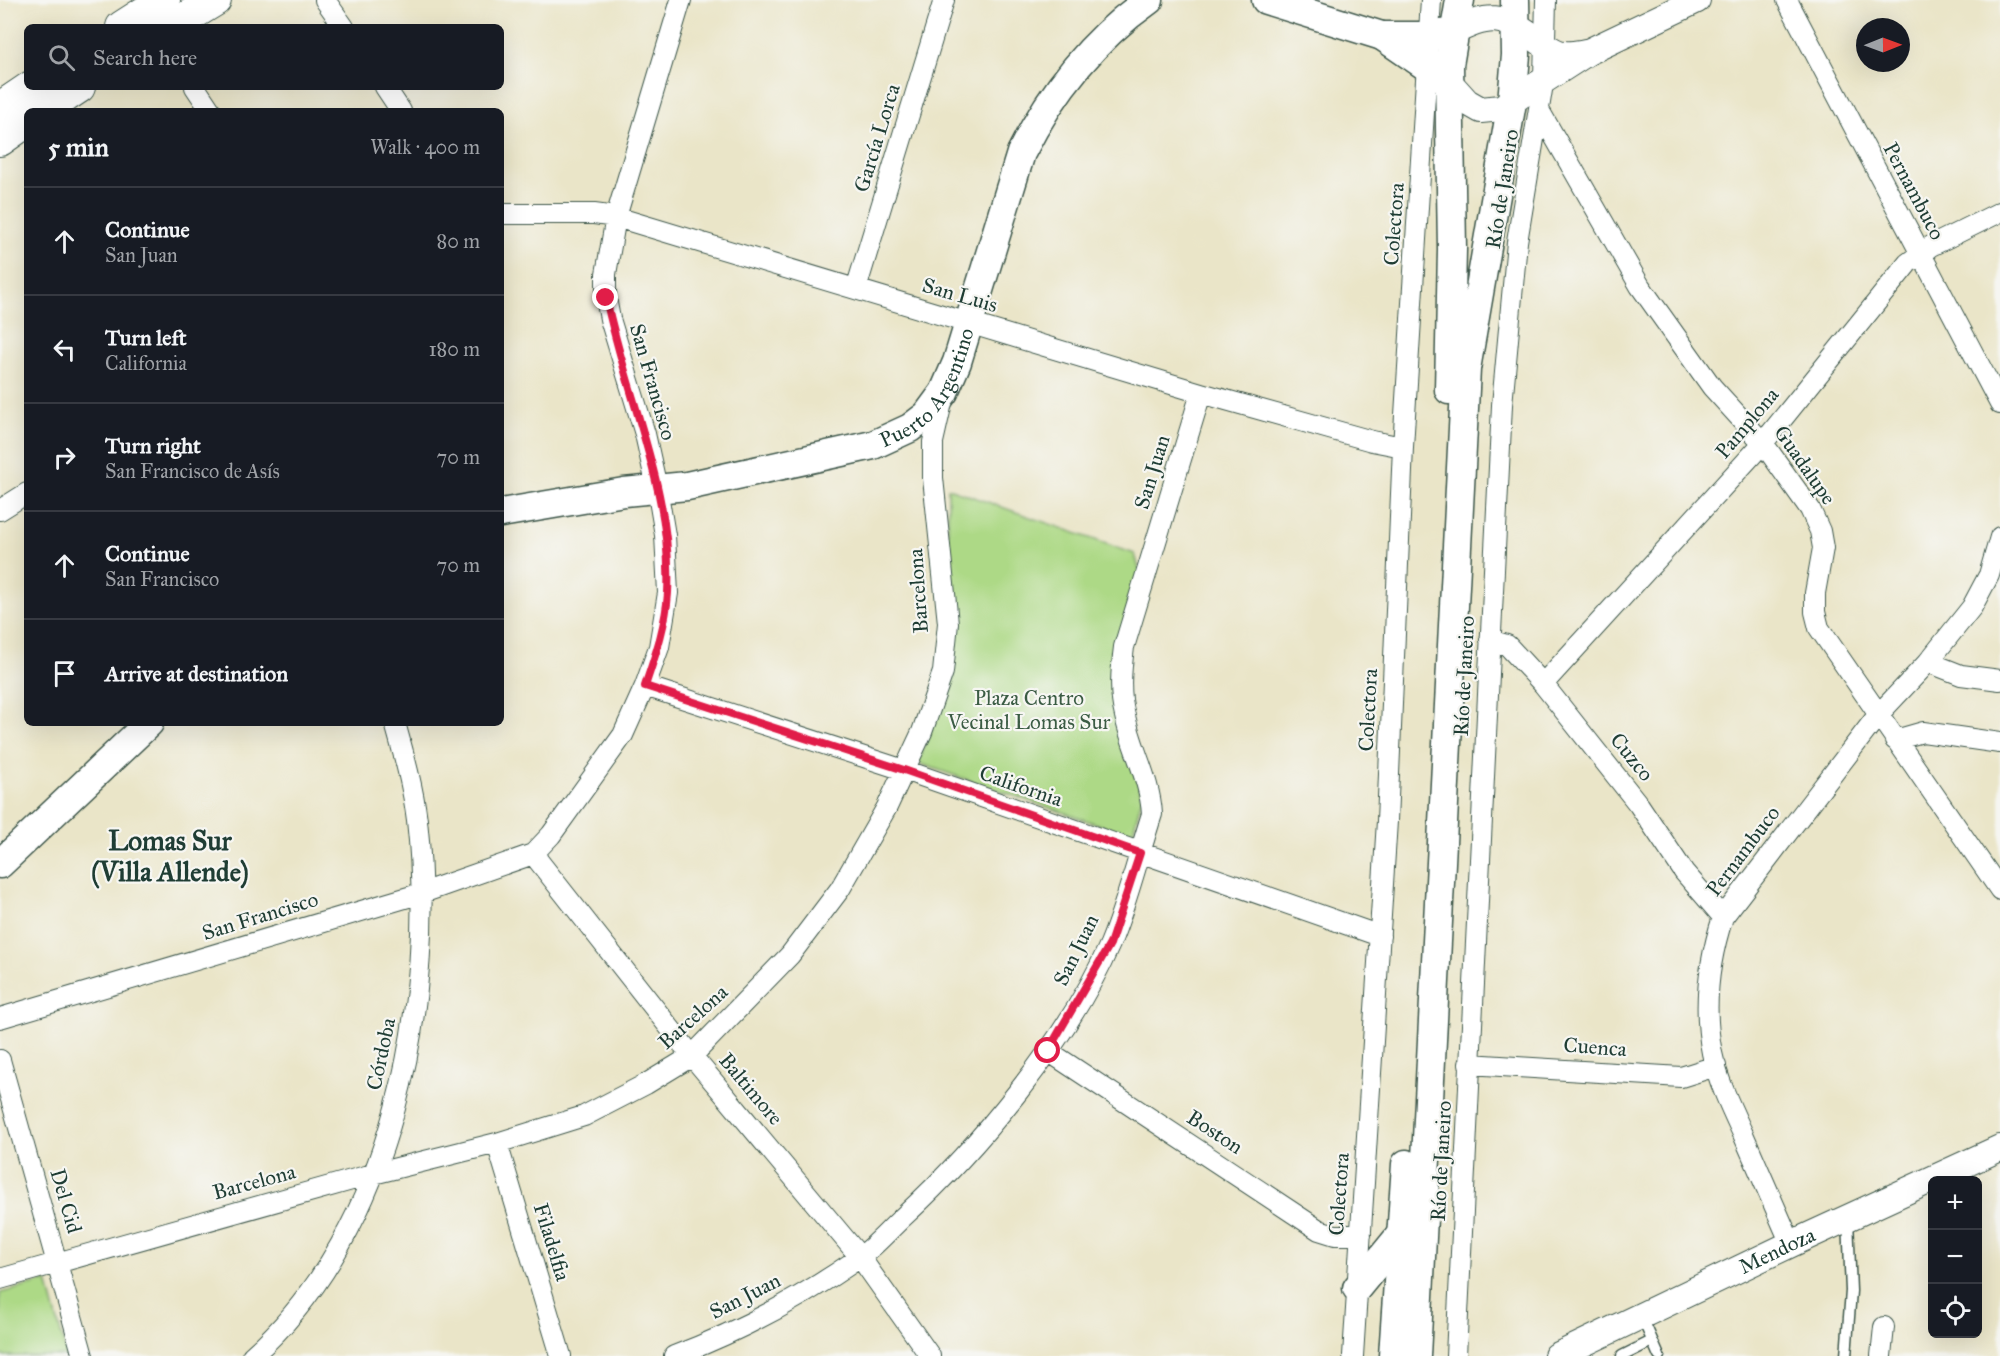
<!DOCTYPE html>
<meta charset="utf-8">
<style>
:root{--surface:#171b24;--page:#20242c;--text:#f1f3f6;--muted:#9ea1a6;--line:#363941}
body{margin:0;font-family:"IM FELL Great Primer",serif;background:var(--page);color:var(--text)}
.controls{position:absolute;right:18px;bottom:18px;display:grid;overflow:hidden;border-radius:9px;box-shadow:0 6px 24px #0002}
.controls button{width:54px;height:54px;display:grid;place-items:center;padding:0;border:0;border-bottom:2px solid var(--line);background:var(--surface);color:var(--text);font:30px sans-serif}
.compass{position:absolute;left:1856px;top:18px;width:54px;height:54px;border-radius:50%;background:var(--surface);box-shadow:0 6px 24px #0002;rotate:89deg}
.stop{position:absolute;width:18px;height:18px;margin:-14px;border:4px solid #e11d48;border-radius:50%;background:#fff}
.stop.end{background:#e11d48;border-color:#fff;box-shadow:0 2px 6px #0008}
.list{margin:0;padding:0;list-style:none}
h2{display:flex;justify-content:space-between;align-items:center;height:78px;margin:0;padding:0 24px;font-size:26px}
h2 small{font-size:20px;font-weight:400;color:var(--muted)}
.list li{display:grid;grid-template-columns:39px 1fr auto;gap:18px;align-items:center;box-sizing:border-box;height:108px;padding:0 24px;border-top:2px solid var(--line)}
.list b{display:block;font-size:22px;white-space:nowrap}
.list p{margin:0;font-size:20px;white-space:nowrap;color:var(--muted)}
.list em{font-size:20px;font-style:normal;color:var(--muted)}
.icon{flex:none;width:33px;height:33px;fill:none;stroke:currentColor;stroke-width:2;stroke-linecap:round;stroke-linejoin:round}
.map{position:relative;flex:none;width:2000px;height:1356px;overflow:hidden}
.search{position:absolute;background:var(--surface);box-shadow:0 6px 24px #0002;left:24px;top:24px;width:480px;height:66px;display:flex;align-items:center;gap:15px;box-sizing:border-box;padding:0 21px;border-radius:9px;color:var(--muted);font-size:22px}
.panel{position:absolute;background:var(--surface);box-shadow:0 6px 24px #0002;left:24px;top:108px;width:480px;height:618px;border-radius:9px}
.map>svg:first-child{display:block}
.green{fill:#add986;stroke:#668b5d;stroke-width:1.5}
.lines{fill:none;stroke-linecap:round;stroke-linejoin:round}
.service-casing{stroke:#3d564a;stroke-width:13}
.minor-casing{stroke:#3d564a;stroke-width:22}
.tertiary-casing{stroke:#3d564a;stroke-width:28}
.secondary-casing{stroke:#3d564a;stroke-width:31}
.primary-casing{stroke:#3d564a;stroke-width:34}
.service{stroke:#fff;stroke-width:10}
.minor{stroke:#fff;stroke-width:20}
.tertiary{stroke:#fff;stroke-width:26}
.secondary{stroke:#fff;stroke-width:28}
.primary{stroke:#fff;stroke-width:32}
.route{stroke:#e11d48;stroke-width:8}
.labels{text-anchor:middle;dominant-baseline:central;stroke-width:4.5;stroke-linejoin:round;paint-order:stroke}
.street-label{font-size:21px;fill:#1f3d34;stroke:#f6f6f2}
.park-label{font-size:21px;fill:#3b5c44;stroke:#f6f6f2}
.district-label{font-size:27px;font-weight:bold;fill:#1f3d34;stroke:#f6f6f2}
</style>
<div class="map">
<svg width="2000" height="1356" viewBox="0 0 2000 1356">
<rect width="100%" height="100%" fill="#f6f6f2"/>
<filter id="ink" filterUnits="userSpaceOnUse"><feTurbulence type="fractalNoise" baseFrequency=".0167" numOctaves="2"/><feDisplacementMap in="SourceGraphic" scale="12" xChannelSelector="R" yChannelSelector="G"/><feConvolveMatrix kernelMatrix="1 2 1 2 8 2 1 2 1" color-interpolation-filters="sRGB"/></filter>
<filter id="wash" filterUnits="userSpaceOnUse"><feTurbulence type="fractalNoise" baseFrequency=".008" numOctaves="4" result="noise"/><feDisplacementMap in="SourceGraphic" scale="24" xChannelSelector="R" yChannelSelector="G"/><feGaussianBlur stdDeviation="1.35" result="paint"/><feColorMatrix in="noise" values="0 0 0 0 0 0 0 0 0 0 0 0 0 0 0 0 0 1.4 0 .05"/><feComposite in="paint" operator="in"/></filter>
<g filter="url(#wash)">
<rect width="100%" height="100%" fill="#eae5c8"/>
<path class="green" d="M948 488 1135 554 1140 573 1112 686 1142 797 1132 836 918 763 949 679 958 609 948 556Z
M47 1281 67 1356H0V1293Z"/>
</g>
<g filter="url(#ink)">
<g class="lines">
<defs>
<path id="service" d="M1641 1315 1659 1356
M1622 1356 1652 1341
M1846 1356 1851 1291 1848 1219"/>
<path id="minor" d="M325 0 344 27
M1787 0 2000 404
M195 87 211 111
M385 87 401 111
M1539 110 1640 286 1712 387 1763 443 1810 509 1820 531 1823 548 1815 593V612L1819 628 2000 890
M501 214H594L616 217 1201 393 1372 441 1403 447
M856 289 944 0
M0 510 27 493
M1490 640 1507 645 1543 684 1639 805 1684 872 1723 917
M1928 662 1961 675 2000 680
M1543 684 1763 443 1908 263 1931 246 2000 212
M645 686 904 770 1380 936
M1895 740 1923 732 2000 743
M533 854 692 1056 860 1257 930 1356
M0 1018 422 893 533 854 551 835 623 735 645 686 659 647 668 593 665 535 657 488 645 434 610 319 606 298V274L616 217 681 0
M1048 1051 1319 1230 1335 1235H1361
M0 1060 83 1356
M1469 1064 1681 1077 1716 1066
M497 1143 561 1356
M1791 1244C1775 1207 1759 1171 1743 1134 1731 1108 1718 1081 1712 1053 1703 1008 1709 960 1723 917L1878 715 1928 662 1972 607 1989 575 2000 537
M0 1279 373 1174 497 1143 584 1116 646 1084 692 1056 790 955 840 889 887 807 922 732 943 672 948 623 933 478V442L943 398
M252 1356C393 1232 437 999 417 820 413 787 404 755 395 723
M674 1356C738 1332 803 1297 859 1258 874 1247 888 1231 902 1218 978 1148 1069 1039 1110 944 1127 903 1138 857 1152 814 1150 779 1132 750 1125 716 1119 693 1121 671 1124 647L1201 393
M1353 1356 1387 821 1403 447 1431 0
M1456 1356 1502 405 1517 242 1544 78 1546 0
M1881 1356 1884 1327"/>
<g id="tertiary">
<path d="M1453 32C1489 14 1502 14 1535 38 1542 43 1550 50 1559 53 1567 56 1579 53 1587 52"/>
<path d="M1449 82 1467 102 1481 110 1501 108 1588 52 1697 0"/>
<path id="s1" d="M1557 1356 1791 1244 2000 1148"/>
</g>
<g id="secondary">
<path d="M1266 0 1382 36 1449 82"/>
<path d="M1382 36H1429L1453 32"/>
<path d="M1449 390 1452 249 1449 65 1460 0"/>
<path id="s2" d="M501 513 624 492 687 486 873 445 910 428 927 415 944 392 957 362 1021 153C1052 91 1092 40 1149 0"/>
<path d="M0 864 149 723"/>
<path d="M1357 1288 1402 1233"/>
<path d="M1393 1356 1406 1164"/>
<path d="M1416 1356 1466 369 1512 102 1516 55 1515 0"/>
</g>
<path id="primary" d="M122 27 164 0
M171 27 215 0
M0 108 31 87
M43 111 79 87
M0 140 27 121"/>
</defs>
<use href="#service" class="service-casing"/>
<use href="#minor" class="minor-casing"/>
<use href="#tertiary" class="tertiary-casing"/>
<use href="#secondary" class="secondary-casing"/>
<use href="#primary" class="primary-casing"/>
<use href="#service" class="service"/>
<use href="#minor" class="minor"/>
<use href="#tertiary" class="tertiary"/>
<use href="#secondary" class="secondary"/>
<use href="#primary" class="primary"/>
</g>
</g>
<g class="lines" filter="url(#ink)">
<path class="route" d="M606 298C626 396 673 491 668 593 666 625 655 656 645 686L904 770 1140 853 1110 944 1048 1051"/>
</g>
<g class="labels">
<g class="street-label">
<text transform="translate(877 138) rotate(-73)">García Lorca</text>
<text transform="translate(1502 189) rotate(-81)">Río de Janeiro</text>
<text transform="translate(1914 191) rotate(62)">Pernambuco</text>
<text transform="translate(1394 224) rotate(-86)">Colectora</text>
<text transform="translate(960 295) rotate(16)">San Luis</text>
<text transform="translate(653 382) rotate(74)">San Francisco</text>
<text stroke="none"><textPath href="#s2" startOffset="462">Puerto Argentino</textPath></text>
<text transform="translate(1747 423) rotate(-50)">Pamplona</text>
<text transform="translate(1805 465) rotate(55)">Guadalupe</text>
<text transform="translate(1152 472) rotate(-73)">San Juan</text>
<text transform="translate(918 591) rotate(-94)">Barcelona</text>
<text transform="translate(1464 676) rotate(-87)">Río de Janeiro</text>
<text transform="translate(1368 710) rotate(-87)">Colectora</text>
<text transform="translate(1632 757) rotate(51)">Cuzco</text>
<text transform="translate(1021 786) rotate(19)">California</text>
<text transform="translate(1743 851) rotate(-53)">Pernambuco</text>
<text transform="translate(260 916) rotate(-17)">San Francisco</text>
<text transform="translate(1076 950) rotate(-64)">San Juan</text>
<text transform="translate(693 1017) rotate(-42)">Barcelona</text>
<text transform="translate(1595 1047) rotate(4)">Cuenca</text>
<text transform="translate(381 1054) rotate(-78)">Córdoba</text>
<text transform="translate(751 1089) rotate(50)">Baltimore</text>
<text transform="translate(1215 1132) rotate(33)">Boston</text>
<text transform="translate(1441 1161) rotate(-87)">Río de Janeiro</text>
<text transform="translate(254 1182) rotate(-15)">Barcelona</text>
<text transform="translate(1339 1194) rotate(-86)">Colectora</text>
<text transform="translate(66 1201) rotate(74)">Del Cid</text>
<text transform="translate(552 1242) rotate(73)">Filadelfia</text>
<text stroke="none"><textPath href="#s1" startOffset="244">Mendoza</textPath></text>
<text transform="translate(745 1296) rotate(-27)">San Juan</text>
</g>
<g class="park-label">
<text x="1029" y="698">Plaza Centro<tspan x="1029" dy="24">Vecinal Lomas Sur</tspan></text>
</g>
<g class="district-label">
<text x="170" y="840">Lomas Sur<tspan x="170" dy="31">(Villa Allende)</tspan></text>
</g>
</g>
</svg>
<div class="controls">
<button>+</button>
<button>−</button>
<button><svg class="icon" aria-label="locate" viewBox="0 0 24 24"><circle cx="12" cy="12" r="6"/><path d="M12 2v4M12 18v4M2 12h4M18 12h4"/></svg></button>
</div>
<svg class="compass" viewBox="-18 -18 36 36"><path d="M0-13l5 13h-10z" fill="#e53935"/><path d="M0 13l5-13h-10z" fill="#9ea1a6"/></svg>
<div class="stop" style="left:1048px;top:1051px"></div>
<div class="stop end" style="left:606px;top:298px"></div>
<div class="search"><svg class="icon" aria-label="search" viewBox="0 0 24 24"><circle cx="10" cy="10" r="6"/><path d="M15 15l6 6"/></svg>Search here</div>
<section class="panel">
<h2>5 min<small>Walk · 400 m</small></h2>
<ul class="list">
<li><svg class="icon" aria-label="ahead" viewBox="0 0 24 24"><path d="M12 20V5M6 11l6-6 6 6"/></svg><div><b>Continue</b><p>San Juan</p></div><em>80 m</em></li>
<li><svg class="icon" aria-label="left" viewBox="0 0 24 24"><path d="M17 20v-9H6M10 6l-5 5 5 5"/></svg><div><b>Turn left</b><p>California</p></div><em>180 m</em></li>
<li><svg class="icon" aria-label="right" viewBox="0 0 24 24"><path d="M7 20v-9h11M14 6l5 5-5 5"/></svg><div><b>Turn right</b><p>San Francisco de Asís</p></div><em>70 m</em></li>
<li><svg class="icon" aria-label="ahead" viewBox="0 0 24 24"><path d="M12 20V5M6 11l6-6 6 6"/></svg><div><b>Continue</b><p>San Francisco</p></div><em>70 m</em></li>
<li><svg class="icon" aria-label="arrive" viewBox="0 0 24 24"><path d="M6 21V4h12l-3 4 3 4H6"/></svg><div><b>Arrive at destination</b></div></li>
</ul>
</section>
</div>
